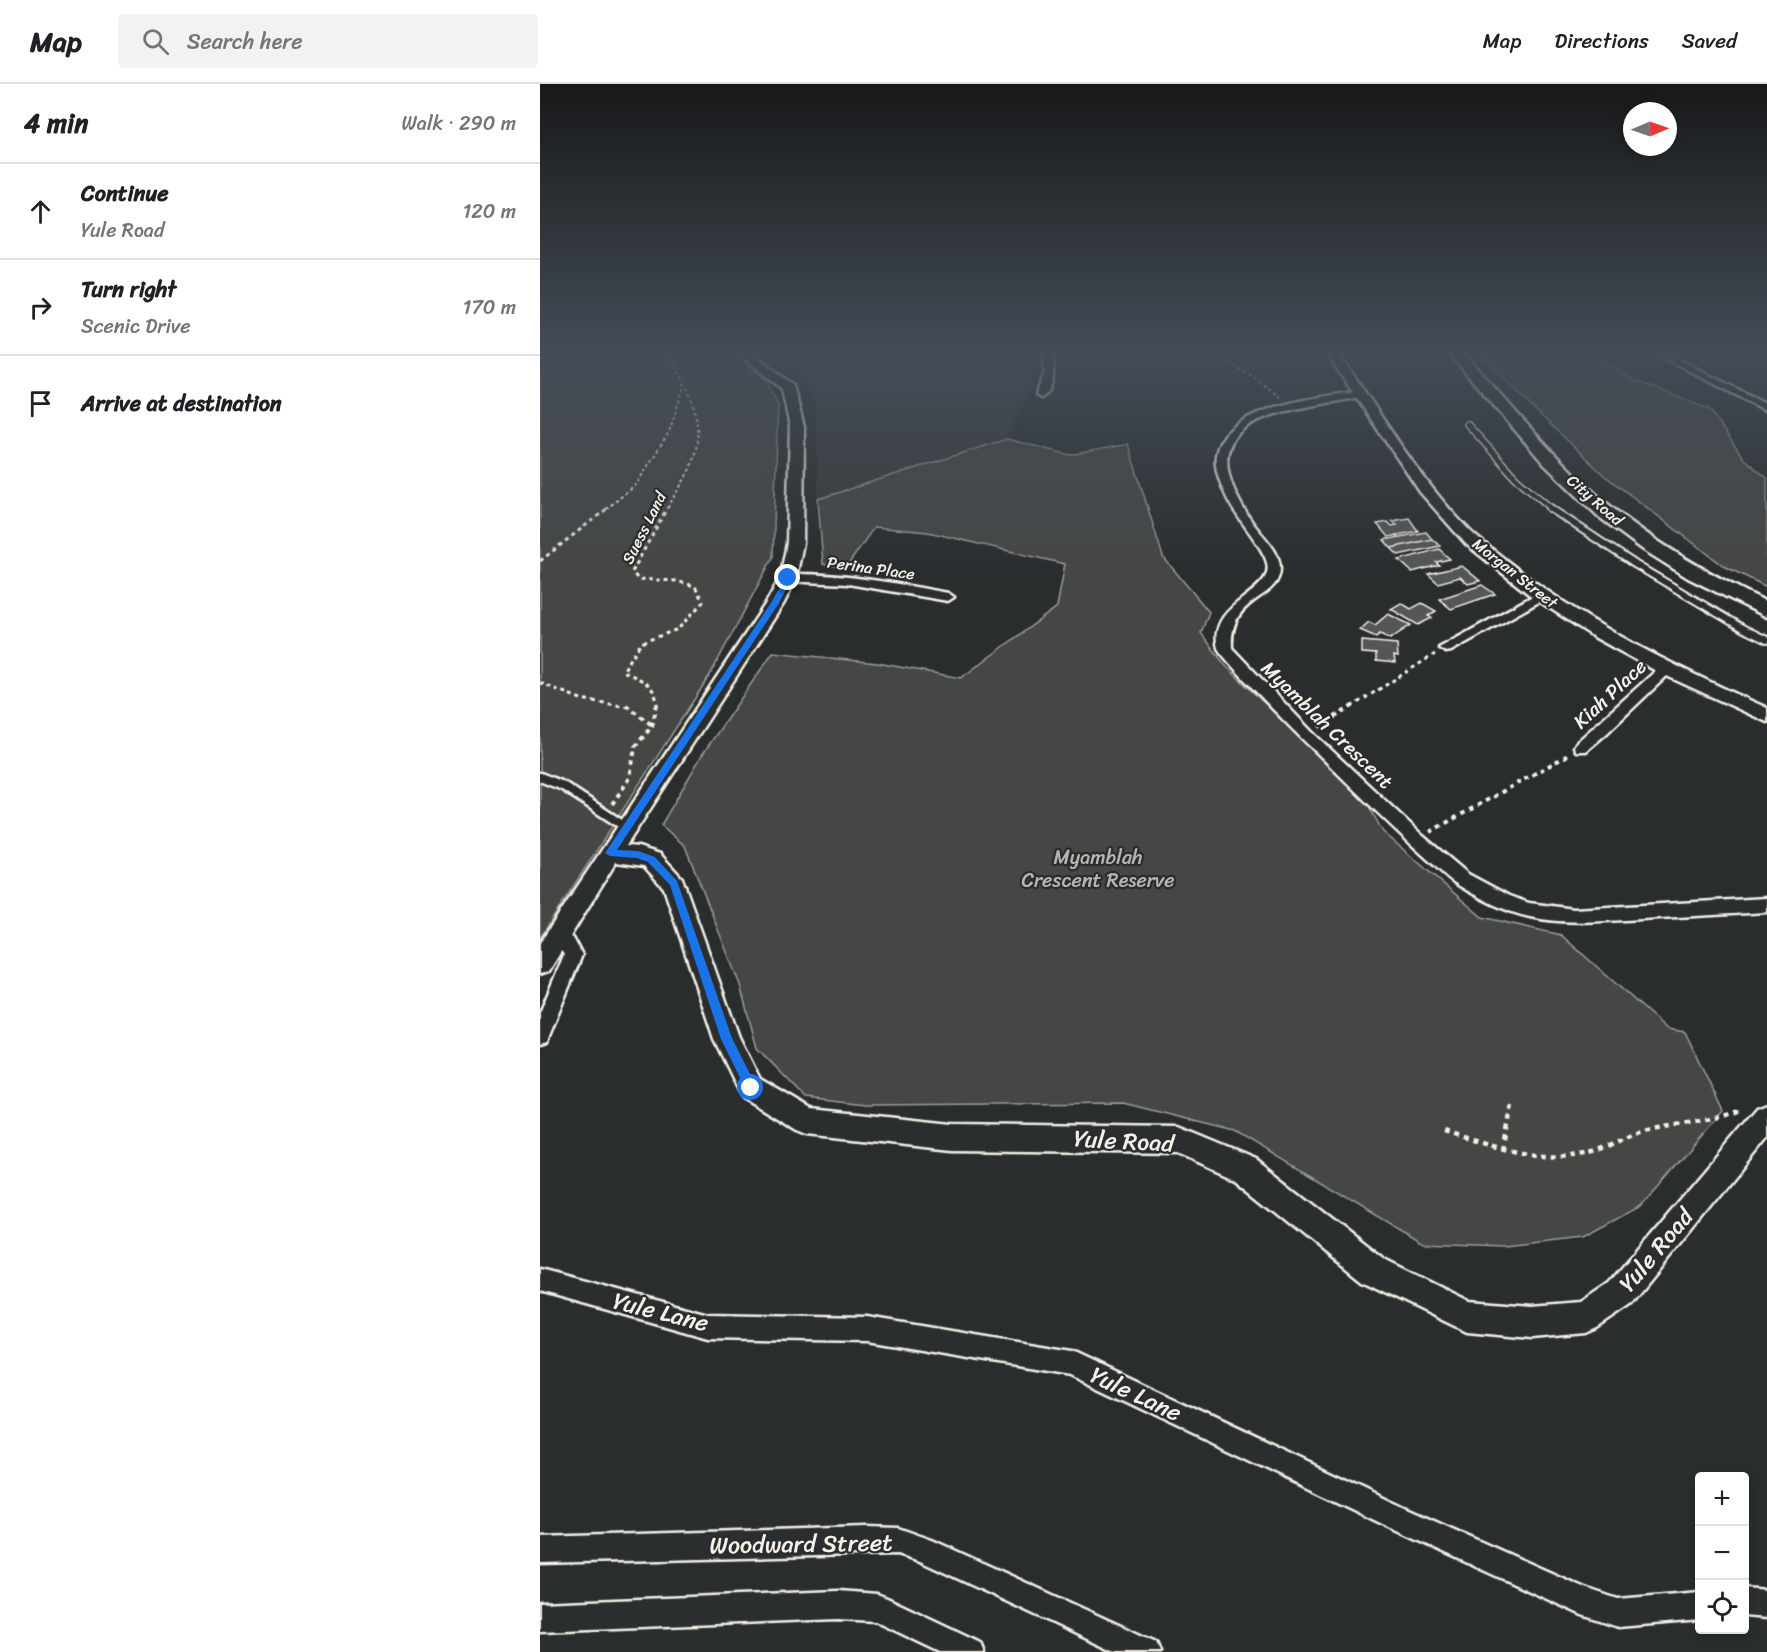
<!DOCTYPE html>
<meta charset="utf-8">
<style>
:root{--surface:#fff;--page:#f2f2f2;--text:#202124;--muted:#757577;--line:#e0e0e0}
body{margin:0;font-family:Sriracha,sans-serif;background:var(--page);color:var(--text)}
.controls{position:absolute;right:18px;bottom:18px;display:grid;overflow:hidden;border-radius:6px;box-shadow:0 3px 9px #0003}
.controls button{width:54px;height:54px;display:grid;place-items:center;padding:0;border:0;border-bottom:2px solid var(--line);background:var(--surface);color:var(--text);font:30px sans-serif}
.compass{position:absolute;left:1083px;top:18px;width:54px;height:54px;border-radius:50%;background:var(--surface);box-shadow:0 3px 9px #0003;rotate:88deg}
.stop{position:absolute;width:18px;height:18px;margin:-14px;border:4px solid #1a73e8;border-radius:50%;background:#fff}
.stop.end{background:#1a73e8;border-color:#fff;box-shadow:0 2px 6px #0008}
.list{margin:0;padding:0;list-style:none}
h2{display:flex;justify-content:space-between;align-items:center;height:78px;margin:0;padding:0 24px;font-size:26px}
h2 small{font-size:20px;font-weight:400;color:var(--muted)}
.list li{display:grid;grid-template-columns:39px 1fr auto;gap:18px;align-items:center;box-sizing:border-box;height:96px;padding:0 24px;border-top:2px solid var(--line)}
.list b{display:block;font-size:22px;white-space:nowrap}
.list p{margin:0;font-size:20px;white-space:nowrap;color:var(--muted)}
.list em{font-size:20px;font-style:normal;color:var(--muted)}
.icon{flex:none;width:33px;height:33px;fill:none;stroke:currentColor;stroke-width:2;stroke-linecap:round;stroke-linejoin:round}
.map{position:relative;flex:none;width:1227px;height:1568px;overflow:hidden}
header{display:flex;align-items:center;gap:36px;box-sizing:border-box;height:84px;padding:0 30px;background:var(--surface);border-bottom:2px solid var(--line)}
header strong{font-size:28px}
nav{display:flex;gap:33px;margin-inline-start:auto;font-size:21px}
.search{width:420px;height:54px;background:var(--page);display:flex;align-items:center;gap:15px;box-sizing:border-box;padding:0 21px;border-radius:6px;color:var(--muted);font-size:22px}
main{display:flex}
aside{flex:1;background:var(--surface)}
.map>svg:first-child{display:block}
.built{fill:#373a3a}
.green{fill:#444645;stroke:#9c9c96;stroke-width:1.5}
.building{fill:#555756;stroke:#f4f1e8;stroke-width:1.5}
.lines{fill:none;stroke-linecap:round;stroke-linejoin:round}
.lane-far2-casing{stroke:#f4f1e8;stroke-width:8}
.lane-far1-casing{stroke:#f4f1e8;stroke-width:10}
.lane-casing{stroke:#f4f1e8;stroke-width:13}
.street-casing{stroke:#f4f1e8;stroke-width:5}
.secondary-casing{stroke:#f4f1e8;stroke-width:5}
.highway-casing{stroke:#f4f1e8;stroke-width:5}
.path-far3{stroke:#f4f1e8;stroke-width:2;stroke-dasharray:3 3;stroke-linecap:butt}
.path-far2{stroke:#f4f1e8;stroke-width:3;stroke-dasharray:4 4;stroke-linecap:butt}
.path-far1{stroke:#f4f1e8;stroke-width:4;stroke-dasharray:4.5 4.5;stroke-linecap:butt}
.path{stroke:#f4f1e8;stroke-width:4.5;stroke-dasharray:5 5;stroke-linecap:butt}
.lane-far2{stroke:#2a2d2e;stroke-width:5}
.lane-far1{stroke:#2a2d2e;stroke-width:6}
.lane{stroke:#2a2d2e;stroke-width:8}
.street{fill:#2a2d2e;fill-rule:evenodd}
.secondary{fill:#2a2d2e;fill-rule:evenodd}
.highway{fill:#2a2d2e;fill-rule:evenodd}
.route{fill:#1a73e8}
.labels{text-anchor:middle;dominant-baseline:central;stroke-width:4.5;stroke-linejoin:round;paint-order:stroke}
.far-street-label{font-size:16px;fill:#f4f1e8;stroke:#2a2d2e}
.street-label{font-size:20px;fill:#f4f1e8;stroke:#2a2d2e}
.park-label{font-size:20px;fill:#b6b5af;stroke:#2a2d2e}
.near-street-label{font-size:24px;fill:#f4f1e8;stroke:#2a2d2e}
</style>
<header>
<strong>Map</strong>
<div class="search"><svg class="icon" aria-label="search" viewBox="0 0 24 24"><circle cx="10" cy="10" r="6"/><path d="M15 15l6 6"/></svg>Search here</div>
<nav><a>Map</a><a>Directions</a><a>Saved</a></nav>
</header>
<main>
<aside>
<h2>4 min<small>Walk · 290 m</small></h2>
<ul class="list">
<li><svg class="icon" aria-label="ahead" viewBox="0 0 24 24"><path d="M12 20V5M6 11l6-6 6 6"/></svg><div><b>Continue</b><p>Yule Road</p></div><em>120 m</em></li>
<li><svg class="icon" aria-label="right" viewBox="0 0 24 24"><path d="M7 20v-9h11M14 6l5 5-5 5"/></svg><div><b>Turn right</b><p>Scenic Drive</p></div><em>170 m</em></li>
<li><svg class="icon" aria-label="arrive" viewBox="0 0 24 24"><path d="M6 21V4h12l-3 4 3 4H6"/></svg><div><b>Arrive at destination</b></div></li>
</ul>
</aside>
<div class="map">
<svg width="1227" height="1568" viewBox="0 0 1227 1568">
<rect width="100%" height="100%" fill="#2a2d2e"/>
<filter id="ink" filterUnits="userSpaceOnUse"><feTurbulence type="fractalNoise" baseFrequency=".0167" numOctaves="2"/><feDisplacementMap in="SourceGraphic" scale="12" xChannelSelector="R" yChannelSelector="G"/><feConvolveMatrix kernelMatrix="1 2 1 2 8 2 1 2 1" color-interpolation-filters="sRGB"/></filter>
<g filter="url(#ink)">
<path class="built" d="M226 267H497V290L467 355 278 415 275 321 260 293Z"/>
<path class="green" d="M0 267H188L225 295 238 320 233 473 170 591 0 854Z
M938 267H1050L1093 296 1169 325 1204 375 1227 394V503L1184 482 1065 392 995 326Z
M467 355 530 371 588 360 623 473 669 528 661 549 685 581 827 719 843 748 942 833 1021 851 1127 945 1145 948 1183 1027 1101 1122 1043 1153 964 1162 883 1159 695 1047 583 1019 325 1021 266 1014 217 964 200 901 145 762 121 741 162 671 233 568 337 579 421 594 517 523 525 480 388 448 334 443 306 484 283 480 278 415Z"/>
<path class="building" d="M869 434 878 447 848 453 837 440 848 438 852 442 857 441 852 437Z
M886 448 892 455 851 464 844 456Z
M892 455 900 462 858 471 851 464Z
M899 465 910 475 896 478 899 481 872 488 859 476Z
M922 482 940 497 928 500 920 493 898 499 888 490Z
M942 501 955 510 911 525 899 515Z
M861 519 871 525 882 519 896 527 888 532 892 534 878 541 851 525Z
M848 530 871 541 850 555 840 550 836 553 820 546 829 538 835 541Z
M822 557 857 560 858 573 854 572 855 579 836 577V570L822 569Z"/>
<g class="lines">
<defs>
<path id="lane-far2" d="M927 340 976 394 1012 425"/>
<path id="lane-far1" d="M1010 424 1096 481 1204 545 1227 556"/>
<path id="lane" d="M0 693 23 702 87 744"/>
<path id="street" d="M503 267H513C514 281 516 306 501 314L496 311 505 288Z
M1111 267H1122L1227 320V327Z
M822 307 825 308V312C749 329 637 326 712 438 721 451 740 466 740 484 740 518 689 509 692 564L772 648 883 752 928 790 969 812 989 819 1034 825 1227 814V828C1185 830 1143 833 1101 835 1063 837 1027 841 990 833 965 828 940 814 918 801 905 793 894 780 882 770 844 736 808 699 772 664 759 652 681 573 678 564 666 518 735 510 727 479 723 462 697 435 688 416 682 403 674 386 676 371 683 321 783 313 822 307Z
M248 490C302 489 355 499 408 509L414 513 408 517 308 500 244 497 242 494Z
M1000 508 1006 512 1004 515 911 567 906 568 899 564Z
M1125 582 1130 583 1132 586 1130 589 1067 649 1046 667H1036L1034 663 1036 659 1120 583Z
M17 846 33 854 42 871 9 952 7 958 0 960V929L24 871C20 863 12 861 8 853L11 848Z
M0 1185 168 1230 327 1233 532 1267 867 1425 1045 1504 1078 1515 1160 1508V1536L1078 1543 1042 1531 849 1443 530 1291 327 1257 168 1254 0 1207Z
M327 1443 358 1444 392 1456 616 1558 620 1568H575L380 1477 358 1470 0 1479V1453Z
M1204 1504 1227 1506V1534L1204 1532Z
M298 1507 337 1510 347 1514 440 1558 444 1568H400L335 1537 298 1535 0 1547V1519Z"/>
<path id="secondary" d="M197 267H210L253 301 264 343 263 459 256 494 244 519 86 762 98 763 120 770 142 794 199 953 220 995 271 1025 412 1040 639 1043 716 1075 844 1175 929 1217 992 1222 1041 1218 1069 1199 1217 1024 1227 1020V1054L1091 1221 1057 1244 1046 1249 992 1254 927 1248 822 1197 696 1095 638 1069 412 1066 267 1050 257 1046 202 1013 174 955 124 804 104 782 76 778 9 887 0 890V859L226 519 240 494 247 459 250 343 242 305Z
M785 267H797C839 327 877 393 929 446 940 457 954 466 967 477 1046 540 1135 583 1227 624V638L1118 588 1054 553 991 512 926 460 880 408Z"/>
<path id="highway" d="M907 267H922C971 321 1017 380 1074 425 1121 463 1173 492 1227 518V533L1148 494 1102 465 1059 433 1005 381Z"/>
</defs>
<use href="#lane-far2" class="lane-far2-casing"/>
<use href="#lane-far1" class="lane-far1-casing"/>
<use href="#lane" class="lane-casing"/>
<use href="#street" class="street-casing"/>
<use href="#secondary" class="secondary-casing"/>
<use href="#highway" class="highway-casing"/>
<path class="path-far3" d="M126 267C148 299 166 337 153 376 148 393 135 410 127 425
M666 269 711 291 740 313
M66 425 96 401 129 348 146 296"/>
<path class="path-far2" d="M0 477 68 424
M0 599 41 615 88 623
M117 623C117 600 101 596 83 587L101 559 138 545 163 518 155 502 136 497 98 495 92 488 127 424
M811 623 895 570"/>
<path class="path-far1" d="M86 621 112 641
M779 643 814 621
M72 720 90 694 95 663 112 642 117 621
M890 748 1028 671"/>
<path class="path" d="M904 1047C950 1061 1004 1082 1053 1068 1072 1062 1089 1050 1109 1046 1140 1039 1173 1038 1203 1025
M963 1066 972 1021"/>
<use href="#lane-far2" class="lane-far2"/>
<use href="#lane-far1" class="lane-far1"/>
<use href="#lane" class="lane"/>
<use href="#street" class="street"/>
<use href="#secondary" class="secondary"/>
<use href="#highway" class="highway"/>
</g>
</g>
<linearGradient id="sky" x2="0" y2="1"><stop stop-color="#171919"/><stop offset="0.55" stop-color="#444c57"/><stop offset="1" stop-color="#444c57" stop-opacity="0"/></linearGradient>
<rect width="1227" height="486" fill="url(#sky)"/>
<path class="route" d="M248 491 252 494 239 519 77 766 98 767 115 773 137 797 192 954 217 1004 211 1009 207 1008 181 955 130 801 108 778 97 774 70 772 65 769 231 519 245 494Z"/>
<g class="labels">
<g class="far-street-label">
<text transform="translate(1055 416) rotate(41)">City Road</text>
<text transform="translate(104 444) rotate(-63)">Suess Land</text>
<text transform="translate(331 484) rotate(8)">Perina Place</text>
<text transform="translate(975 489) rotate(38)">Morgan Street</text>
</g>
<g class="street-label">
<text transform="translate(1070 610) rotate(-43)">Kiah Place</text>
<text transform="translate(787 641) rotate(44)">Myamblah Crescent</text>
</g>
<g class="park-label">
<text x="558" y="773">Myamblah<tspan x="558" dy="23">Crescent Reserve</tspan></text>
</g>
<g class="near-street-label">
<text transform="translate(584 1057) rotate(3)">Yule Road</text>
<text transform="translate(1116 1166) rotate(-50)">Yule Road</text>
<text transform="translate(121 1228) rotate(14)">Yule Lane</text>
<text transform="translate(596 1310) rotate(25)">Yule Lane</text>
<text transform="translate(261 1460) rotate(-1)">Woodward Street</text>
</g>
</g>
</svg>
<div class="controls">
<button>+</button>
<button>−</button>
<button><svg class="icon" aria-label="locate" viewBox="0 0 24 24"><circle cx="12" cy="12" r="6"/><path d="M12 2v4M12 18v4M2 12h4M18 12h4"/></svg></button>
</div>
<svg class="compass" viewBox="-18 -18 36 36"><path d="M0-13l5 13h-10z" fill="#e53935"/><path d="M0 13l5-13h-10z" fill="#757577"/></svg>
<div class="stop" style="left:211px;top:1004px"></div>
<div class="stop end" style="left:248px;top:494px"></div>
</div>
</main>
